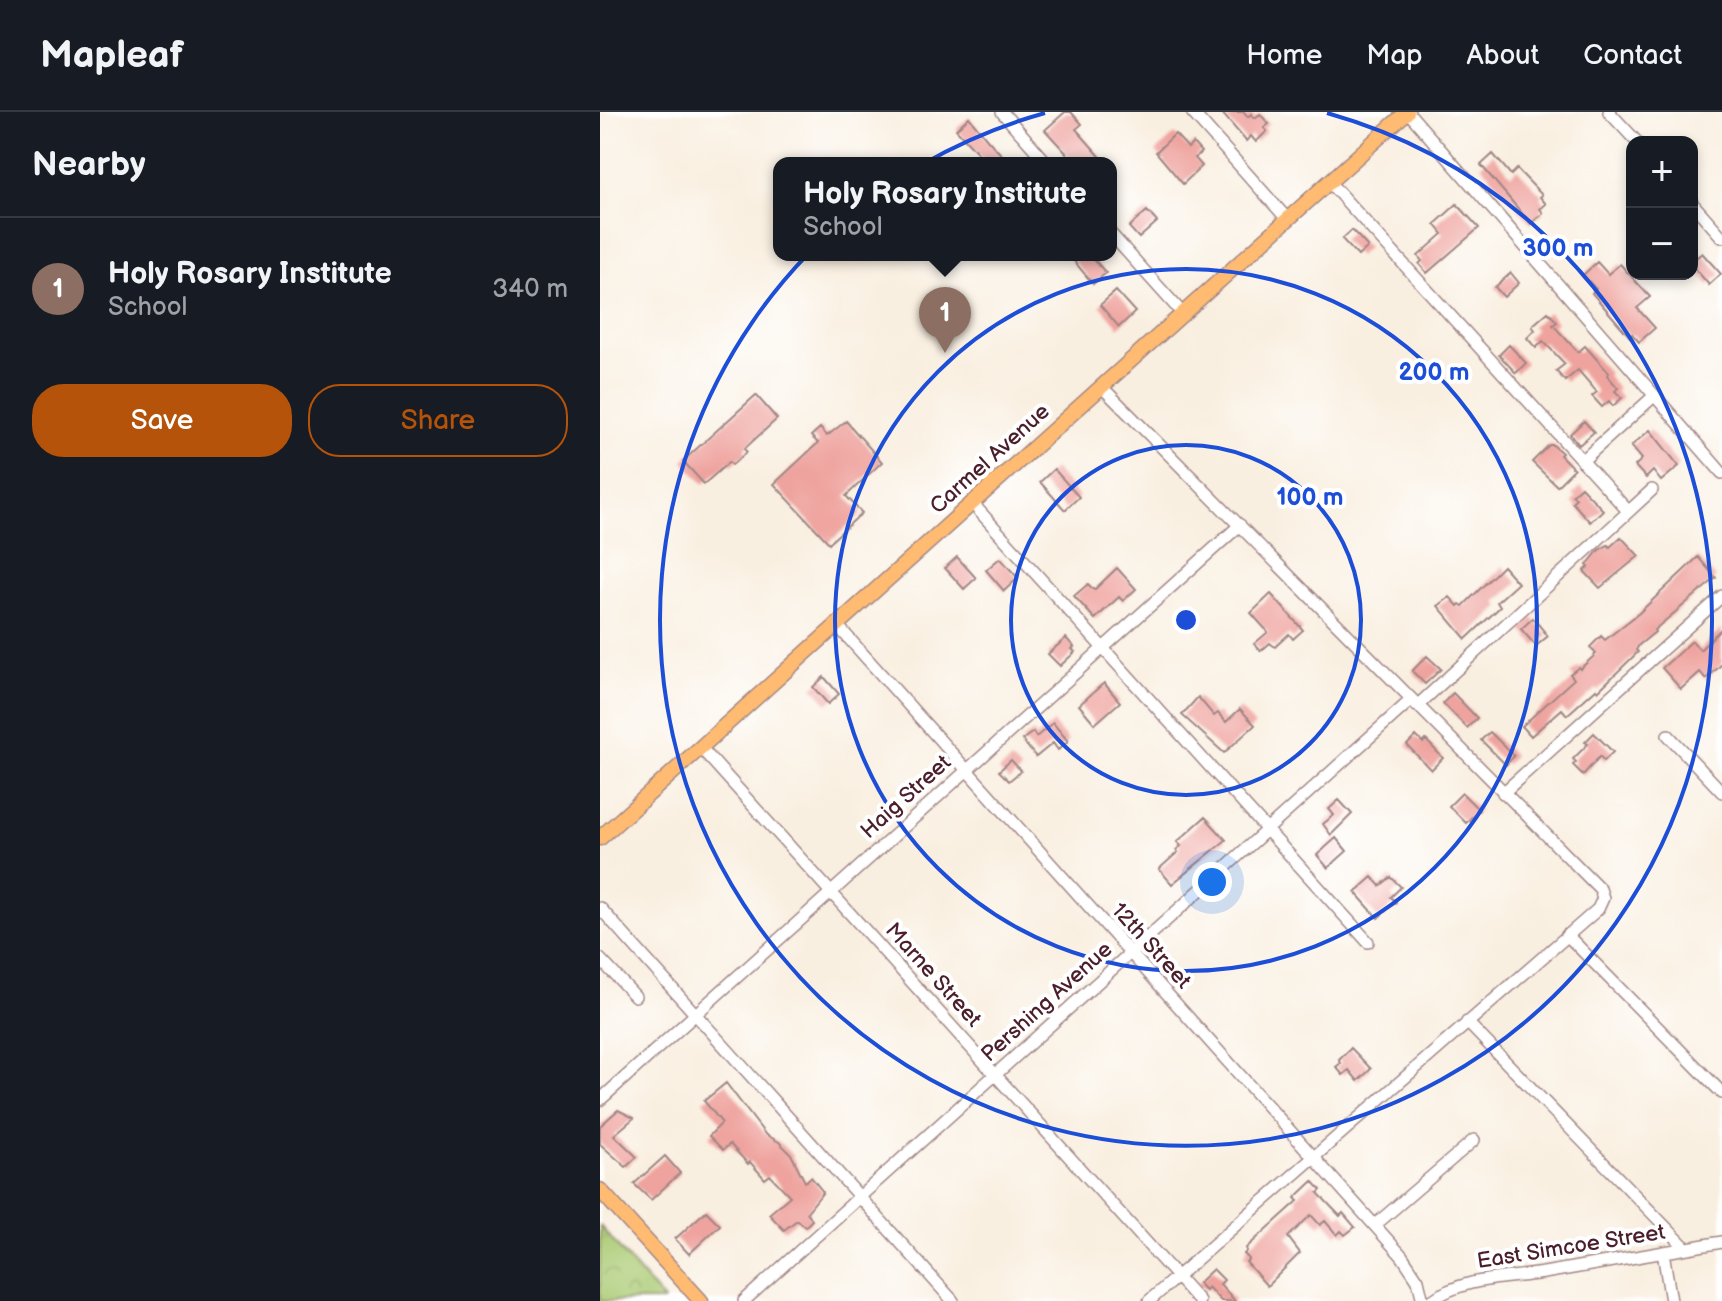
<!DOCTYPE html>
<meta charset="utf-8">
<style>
:root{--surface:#171b24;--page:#242831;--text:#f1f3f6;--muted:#9ea1a6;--line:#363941;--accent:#b45309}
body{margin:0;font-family:"Balsamiq Sans",sans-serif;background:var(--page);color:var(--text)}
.controls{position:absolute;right:24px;top:24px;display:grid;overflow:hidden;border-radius:16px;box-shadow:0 4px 12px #0003}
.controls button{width:72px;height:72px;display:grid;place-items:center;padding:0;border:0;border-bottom:2px solid var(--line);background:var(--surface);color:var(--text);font:40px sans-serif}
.you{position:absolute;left:612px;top:770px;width:28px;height:28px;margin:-20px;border:6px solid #fff;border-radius:50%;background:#1a73e8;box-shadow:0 0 0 12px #1a73e833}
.badge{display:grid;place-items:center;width:52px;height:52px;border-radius:50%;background:var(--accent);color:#fff;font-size:26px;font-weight:700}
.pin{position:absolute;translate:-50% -66px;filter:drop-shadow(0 2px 4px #0008)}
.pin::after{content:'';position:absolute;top:42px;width:28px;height:24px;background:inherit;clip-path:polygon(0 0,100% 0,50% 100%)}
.popup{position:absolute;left:173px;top:45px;width:344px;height:104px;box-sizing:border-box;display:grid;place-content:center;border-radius:16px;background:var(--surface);filter:drop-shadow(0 2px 6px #0005);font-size:26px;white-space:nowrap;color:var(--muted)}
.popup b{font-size:30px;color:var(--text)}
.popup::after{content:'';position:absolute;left:50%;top:100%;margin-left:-16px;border:16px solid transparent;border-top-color:var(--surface)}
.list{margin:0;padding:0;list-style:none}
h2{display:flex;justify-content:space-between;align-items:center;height:104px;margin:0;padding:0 32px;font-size:34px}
h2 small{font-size:26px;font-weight:400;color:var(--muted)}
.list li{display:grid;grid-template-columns:52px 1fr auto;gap:24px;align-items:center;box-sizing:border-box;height:144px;padding:0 32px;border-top:2px solid var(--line)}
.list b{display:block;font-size:30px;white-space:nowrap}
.list p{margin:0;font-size:26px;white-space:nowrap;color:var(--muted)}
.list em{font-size:26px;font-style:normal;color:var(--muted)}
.actions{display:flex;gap:16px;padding:24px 32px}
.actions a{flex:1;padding:18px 0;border:2px solid var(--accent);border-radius:32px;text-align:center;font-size:28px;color:var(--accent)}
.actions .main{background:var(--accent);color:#fff}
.map{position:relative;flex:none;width:1122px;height:1189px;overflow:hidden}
header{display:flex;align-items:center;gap:48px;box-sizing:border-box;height:112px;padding:0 40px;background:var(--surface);border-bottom:2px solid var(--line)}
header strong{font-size:38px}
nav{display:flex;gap:44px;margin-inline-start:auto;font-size:28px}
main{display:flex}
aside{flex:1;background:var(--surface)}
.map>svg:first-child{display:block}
.park{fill:url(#park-crowns);stroke:#7a754f;stroke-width:2}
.building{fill:#efa39e}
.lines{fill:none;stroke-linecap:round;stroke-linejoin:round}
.minor-casing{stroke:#a28786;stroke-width:14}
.major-casing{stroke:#a28786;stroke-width:17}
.minor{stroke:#fff;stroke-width:11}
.major{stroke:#ffbb71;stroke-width:14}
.ring{fill:none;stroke:#1d4ed8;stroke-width:4}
.labels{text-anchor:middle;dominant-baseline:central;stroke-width:8;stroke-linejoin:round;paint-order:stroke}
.street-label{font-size:22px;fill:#4a1f2b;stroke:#fff}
.centre{fill:#1d4ed8;stroke:#fff;stroke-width:4}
.ring-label{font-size:24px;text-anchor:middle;font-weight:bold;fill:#1d4ed8;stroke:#fff;stroke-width:8;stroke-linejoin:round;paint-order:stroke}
</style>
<header>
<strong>Mapleaf</strong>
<nav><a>Home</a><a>Map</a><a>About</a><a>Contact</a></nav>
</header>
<main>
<aside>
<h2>Nearby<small></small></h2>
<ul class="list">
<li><span class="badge" style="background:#8d6e63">1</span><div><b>Holy Rosary Institute</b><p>School</p></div><em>340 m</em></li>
</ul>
<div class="actions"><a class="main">Save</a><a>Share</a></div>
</aside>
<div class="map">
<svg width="1122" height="1189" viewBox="0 0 1122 1189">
<defs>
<pattern id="park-crowns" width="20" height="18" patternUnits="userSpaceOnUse" patternTransform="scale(2)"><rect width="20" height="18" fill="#abcb73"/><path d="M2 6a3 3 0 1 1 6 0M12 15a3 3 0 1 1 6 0" fill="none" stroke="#95ae64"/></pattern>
</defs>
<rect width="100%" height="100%" fill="#fff"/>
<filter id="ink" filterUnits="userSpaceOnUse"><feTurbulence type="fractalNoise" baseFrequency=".0125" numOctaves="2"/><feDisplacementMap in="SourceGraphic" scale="16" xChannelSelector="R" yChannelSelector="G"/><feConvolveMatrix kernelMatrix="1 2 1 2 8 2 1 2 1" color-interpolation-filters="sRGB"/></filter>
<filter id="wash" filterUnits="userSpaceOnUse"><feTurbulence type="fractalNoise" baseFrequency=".006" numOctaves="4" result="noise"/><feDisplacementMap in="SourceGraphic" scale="32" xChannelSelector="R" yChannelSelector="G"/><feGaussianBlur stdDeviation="1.8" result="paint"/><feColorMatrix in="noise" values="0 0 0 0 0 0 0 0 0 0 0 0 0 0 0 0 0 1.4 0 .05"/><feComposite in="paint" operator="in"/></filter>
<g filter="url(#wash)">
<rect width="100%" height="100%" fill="#f9efe0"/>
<path class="park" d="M0 1114 64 1189H0Z"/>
<g id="blocks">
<path class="building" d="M465 0H471L482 12 476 17 506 51H471L466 45 468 43 445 18Z
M621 0H644L648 5 651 2 655 6 660 2 669 12 664 16 667 19 656 30 651 24 646 29Z
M369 5 387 27 409 51H386L376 39 356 17Z
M575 22 588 36 593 31 601 40 595 46 602 54 583 72 556 40Z
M893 42 911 63 917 57 942 83 940 85 946 92 940 97 943 101 931 112 881 53Z
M857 92 879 116 827 161 819 152 822 149 818 144 843 122 835 112Z
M547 99 557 110 539 126 529 115Z
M752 118 768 135 758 144 742 127Z
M1102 141 1121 162 1109 173 1092 153V149Z
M479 143H490L506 161 493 172 473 148Z
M997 150 1008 162 1020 152 1050 185 1037 196 1055 216 1039 230 1032 222 1030 225 992 181 996 177 983 163Z
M911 161 919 171 904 185 895 175Z
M516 179 535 200 519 215 500 193Z
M948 200 957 210 953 213 978 240 985 234 1009 261 1007 263 1018 276 1015 279 1022 286 1013 294 1009 289 1002 295 992 284 997 280 978 258 965 269 956 259 965 252 943 229 936 236 927 226 935 218 932 214Z
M909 233 926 251 916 261 899 243Z
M156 283 177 307 144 337 147 340 132 353 129 350 104 372 83 349Z
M246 309 282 350 246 384 262 401 229 431 174 372 218 331 211 324 220 316 227 324Z
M984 309 994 320 979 333 970 322Z
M1050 318 1079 354 1061 369 1053 359 1046 366 1035 354 1042 347 1031 334Z
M949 333H953L962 341 960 343 974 357 957 374 932 350Z
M454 357 479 385 465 398 440 370Z
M981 375 1003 398 990 410 972 390 976 386 972 383Z
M1021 425 1039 444 1000 476 984 459 989 455 987 453 999 438 1008 433 1010 435Z
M357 445 376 466 364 477 345 456Z
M1098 445 1116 466 1054 518 1055 520 1039 533 1036 538 1038 540 998 579 996 577 967 603 962 597 931 624 922 614 974 567 970 562 979 555 980 557 996 542 990 535 1001 524 1005 528 1039 501Z
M400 446 418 466 404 479 386 458Z
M903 454 918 471 897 490 900 495 866 527 838 494 850 485 858 494 860 492 863 494Z
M517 456 536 477 523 489 519 485 495 507 474 484 488 472 494 478Z
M671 482 703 518 693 527 689 522 675 535 670 531 661 539 654 532 668 520 651 501Z
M933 506 948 524 936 534 921 517Z
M1122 516V552L1106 567 1100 560 1081 577 1062 556 1092 529 1100 538Z
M466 526 474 535 472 537 475 540 460 554 448 542Z
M827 544 841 557 825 572 812 559Z
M224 565 239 582 228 592 213 575Z
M504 571 520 590 495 612 479 593Z
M853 581 877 606 867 616 843 591Z
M598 585 614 604 618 601 626 610 640 597 655 613 624 641 582 603Z
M453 611 468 629 458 638 453 631 436 645 422 628 433 620 436 625Z
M890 620 914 644 906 653 881 628Z
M994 621 1013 640 1004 649 1000 644 983 663 973 653 976 650 973 647 988 632 985 630Z
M816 624 823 631 826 628 843 646 831 658 807 633Z
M411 648 421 659 409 669 399 659Z
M862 681 879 698 866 711 849 694Z
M739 688 752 702 731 723 723 712 734 703 729 697Z
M605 705 626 728 572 772 559 757 578 740 576 738 581 734 577 730Z
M736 726 747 739 728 756 717 743Z
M772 765 780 774 791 765 801 775 791 785 796 790 778 806 755 780Z
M751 936 771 957 758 969 749 958 743 963 736 955 741 951 739 948Z
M126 971 165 1022 179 1030 191 1042 205 1070 211 1065 223 1080 207 1100 212 1108 205 1115 197 1108 184 1118 169 1102 190 1084 170 1063 165 1067 150 1050 148 1052 130 1032 123 1038 109 1024 122 1011 104 989Z
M18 998 34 1006 14 1023 37 1045 26 1055 0 1032V1014Z
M65 1044 80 1061 51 1088 34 1072Z
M713 1069 721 1078 718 1081 740 1104 743 1101 755 1115 745 1123 741 1119 737 1123 725 1109 720 1113 711 1103 688 1125 700 1141 667 1174 646 1150 649 1147 644 1142 647 1139 646 1136 698 1089 695 1086Z
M106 1099 120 1113 89 1142 75 1127Z
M613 1157 624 1168 620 1172 635 1189H621L608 1175 605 1178 598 1171Z"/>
</g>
</g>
<g filter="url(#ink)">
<use href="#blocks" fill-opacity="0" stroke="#a28786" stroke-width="2"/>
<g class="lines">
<defs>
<path id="minor" d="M402 0 447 51
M592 0 688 108
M808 0 1122 361
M1009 0 1037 30
M729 70 1028 399
M1092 91 1122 125
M511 122 583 202
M503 276 1000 777 1003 786 998 797 549 1189
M982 349 1054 284
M373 392 768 830
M236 512 802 1144 818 1168 823 1189
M817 594 1052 378
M1068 623 1122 680
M101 636 599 1189
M903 681 1122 484
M0 796 353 1189
M967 823 1122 981
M0 847 35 884
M867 910 1086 1136
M0 988 640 413
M775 1113 874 1028
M1063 1140 1071 1189
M144 1189 811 588
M831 1189C863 1165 906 1167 944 1161 1003 1151 1063 1140 1122 1130"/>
<path id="major" d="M0 726 807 0
M0 1078 101 1189"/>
</defs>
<use href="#minor" class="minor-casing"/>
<use href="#major" class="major-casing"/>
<use href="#minor" class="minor"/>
<use href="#major" class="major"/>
</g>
</g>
<g class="ring">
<circle cx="586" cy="508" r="175"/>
<circle cx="586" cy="508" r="351"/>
<path d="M727 1A526 526 0 1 1 445 1"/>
</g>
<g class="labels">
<g class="street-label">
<text transform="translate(390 347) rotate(-42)">Carmel Avenue</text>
<text transform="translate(306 685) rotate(-42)">Haig Street</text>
<text transform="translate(551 834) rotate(48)">12th Street</text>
<text transform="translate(333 863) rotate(48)">Marne Street</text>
<text transform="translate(447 890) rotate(-42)">Pershing Avenue</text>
<text transform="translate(971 1135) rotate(-9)">East Simcoe Street</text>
</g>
</g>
<circle cx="586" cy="508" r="12" class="centre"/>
<g class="ring-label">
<text x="958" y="144">300 m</text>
<text x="834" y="268">200 m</text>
<text x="710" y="393">100 m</text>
</g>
</svg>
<div class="controls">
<button>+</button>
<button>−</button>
</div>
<div class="you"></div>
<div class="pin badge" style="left:345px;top:241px;background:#8d6e63">1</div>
<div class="popup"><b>Holy Rosary Institute</b>School</div>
</div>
</main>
